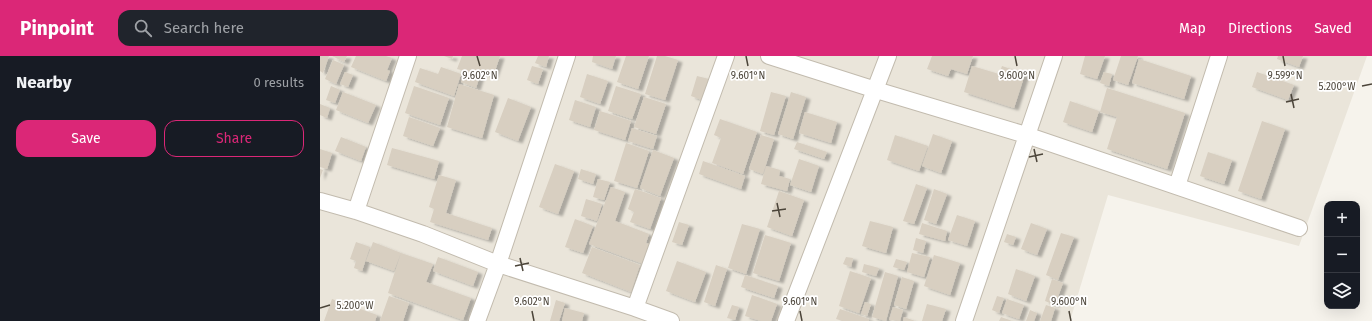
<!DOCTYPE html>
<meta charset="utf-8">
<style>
:root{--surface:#171b24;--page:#20242c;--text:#f1f3f6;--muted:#9ea1a6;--line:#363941;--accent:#db2777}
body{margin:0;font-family:"Fira Sans",sans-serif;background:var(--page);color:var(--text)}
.controls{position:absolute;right:12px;bottom:12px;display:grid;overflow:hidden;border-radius:8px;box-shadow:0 4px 16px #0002}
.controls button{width:36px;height:36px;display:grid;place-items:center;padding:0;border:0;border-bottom:1px solid var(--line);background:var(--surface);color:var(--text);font:20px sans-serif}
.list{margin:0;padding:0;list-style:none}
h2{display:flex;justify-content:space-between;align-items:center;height:52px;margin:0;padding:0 16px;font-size:17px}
h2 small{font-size:13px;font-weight:400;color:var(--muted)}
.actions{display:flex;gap:8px;padding:12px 16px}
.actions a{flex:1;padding:9px 0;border:1px solid var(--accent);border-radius:12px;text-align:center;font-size:14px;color:var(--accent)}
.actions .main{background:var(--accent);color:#fff}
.icon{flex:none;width:22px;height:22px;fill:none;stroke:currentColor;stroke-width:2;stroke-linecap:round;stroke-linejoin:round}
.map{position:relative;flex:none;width:1052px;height:265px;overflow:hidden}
header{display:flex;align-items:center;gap:24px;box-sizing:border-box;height:56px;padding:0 20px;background:var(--accent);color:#fff}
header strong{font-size:19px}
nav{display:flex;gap:22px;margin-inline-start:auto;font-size:14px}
.search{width:280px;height:36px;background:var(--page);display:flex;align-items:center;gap:10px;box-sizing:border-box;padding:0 14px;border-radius:12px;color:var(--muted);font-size:15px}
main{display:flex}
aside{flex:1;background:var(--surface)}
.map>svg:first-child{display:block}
.residential{fill:#eae5da}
.building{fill:#d8cfc1;filter:url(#shadow)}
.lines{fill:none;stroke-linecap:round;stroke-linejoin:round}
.minor-casing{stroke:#c2bbae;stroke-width:18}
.minor{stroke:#fff;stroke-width:16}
.ticks{fill:none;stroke:#4b4439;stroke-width:1.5}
.ticks-label{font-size:10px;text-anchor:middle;fill:#4b4439;stroke:#fff;stroke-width:3.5;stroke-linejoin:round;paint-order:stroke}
</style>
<header>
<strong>Pinpoint</strong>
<div class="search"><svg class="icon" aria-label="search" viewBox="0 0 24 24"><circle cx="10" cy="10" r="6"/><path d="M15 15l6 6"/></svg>Search here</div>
<nav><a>Map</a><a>Directions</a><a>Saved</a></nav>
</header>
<main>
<aside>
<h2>Nearby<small>0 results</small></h2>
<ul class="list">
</ul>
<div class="actions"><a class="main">Save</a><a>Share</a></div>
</aside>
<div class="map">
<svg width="1052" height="265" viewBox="0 0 1052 265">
<defs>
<filter id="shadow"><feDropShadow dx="4.5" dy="2.5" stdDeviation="1" flood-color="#0004"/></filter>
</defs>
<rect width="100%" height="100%" fill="#f6f3ec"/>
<path class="residential" d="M0 0H1047L979 190 788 139 750 265H0Z"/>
<path class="building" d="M0 0H9L3 17 0 15Z
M12 0H27L24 6Z
M36 0H66L72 2 67 14 70 15 66 25 31 11Z
M124 0H133L132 3Z
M142 0H180L173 21 161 16 156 32 141 26 145 15 137 13Z
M218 0H229L226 11 215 7Z
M273 0H296L292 13 272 6Z
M306 0H329L318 33 297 26Z
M337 0H345L358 4 345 44 325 38Z
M612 0H653L647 18 631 13 628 20 607 13Z
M765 0H785L777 23 760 18Z
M801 0H818L808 29 793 24Z
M958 0H983L979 11 957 3Z
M819 3 871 20 864 43 812 27Z
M13 4 24 9 16 28 5 23Z
M212 10 223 13 218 28 207 24Z
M652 10 679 18 682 10 705 18 694 52 644 36Z
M121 11 141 18 134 40 95 26 100 12 118 18Z
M25 16 33 19 28 31 20 28Z
M784 16 792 18 789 30 780 27Z
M937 16 974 29 968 44 932 31Z
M267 18 288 25 280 48 260 41Z
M377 20 389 23 382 44 371 40Z
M139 28 174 39 162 82 127 71Z
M11 30 20 34 15 47 6 44Z
M94 30 129 42 120 69 85 57Z
M296 30 321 38 312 63 288 55Z
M787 32 865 57 847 113 787 93 797 61 780 56Z
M23 36 56 49 48 67 16 54Z
M451 36 466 40 454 79 440 75Z
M471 36 486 41 473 83 458 78Z
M324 41 346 48 336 78 314 71Z
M188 42 211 51 198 85 175 76Z
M255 44 276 51 270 71 249 64Z
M750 45 779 55 772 76 743 66Z
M0 48 10 52 7 62 0 59Z
M280 55 311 65 305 84 274 74Z
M485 56 517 66 511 87 479 77Z
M89 61 120 72 113 90 83 80Z
M400 63 437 76 423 118 392 107 401 82 394 79Z
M942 65 965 73 941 143 918 135Z
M312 72 337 80 333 93 308 85Z
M613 78 632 85 621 117 602 110Z
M441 79 454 83 443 118 429 113Z
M575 79 608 90 599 115 567 104Z
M21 81 46 91 41 105 15 95Z
M477 86 507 96 504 103 474 93Z
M306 87 329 95 317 132 294 125Z
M72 92 119 105 114 123 67 109Z
M0 93 12 97 7 113 0 111Z
M333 94 354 102 340 140 320 132Z
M888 96 912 104 904 128 880 120Z
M479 103 499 110 491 136 470 129Z
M383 105 425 120 421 133 379 118Z
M235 108 254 115 238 158 219 151Z
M446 110 460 114 459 120 470 123 467 135 441 128Z
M0 113 3 114 0 122Z
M261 113 276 118 273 128 258 123Z
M119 119 136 124 126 157 172 172 168 184 110 166 114 153 109 151Z
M278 123 290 126 284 144 273 141Z
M596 128 607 132 594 168 583 165Z
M291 131 305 136 295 165 329 178 326 187 332 189 324 208 269 188Z
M315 133 341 142 330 173 310 166 314 156 308 153Z
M614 133 627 138 616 168 604 164Z
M459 135 484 144 472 180 447 171Z
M266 143 282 148 277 165 261 160Z
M637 159 655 165 647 190 628 184Z
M255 163 273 170 263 197 245 191Z
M550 165 573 171 566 197 542 190Z
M359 166 369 169 362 189 352 186Z
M602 167 627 175 625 185 599 178Z
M711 167 727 173 717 199 701 193Z
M422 168 440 173 426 218 408 212Z
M741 177 754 181 738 224 726 219Z
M687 178 696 181 693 189 684 186Z
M445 179 471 187 459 225 433 217Z
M596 182 606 185 603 197 593 194Z
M36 186 50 191 42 215 34 212 36 205 30 203Z
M53 186 81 197 74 215 46 205Z
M272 191 320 209 311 236 262 217Z
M81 197 113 208 106 226 151 242 143 264 68 237Z
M592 197 610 201 604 221 587 216Z
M614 199 640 207 630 239 604 230Z
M118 201 158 216 153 230 113 215Z
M526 201 533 202 531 211 523 208Z
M576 203 587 206 584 214 573 211Z
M357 205 386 216 375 246 346 235Z
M544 208 559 212 556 220 542 216Z
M396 209 407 213 395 250 384 246Z
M696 213 715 220 706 245 688 238Z
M530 215 551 222 539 257 519 250Z
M565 216 578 220 566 265 552 261Z
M425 219 458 230 454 242 421 231Z
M582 221 594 225 586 253 574 249Z
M732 223 743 227 735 249 725 245Z
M432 239 457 248 451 265H441L425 260Z
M69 240 89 247 83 265H60Z
M677 240 684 242 679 257 672 254Z
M12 243 57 259 55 265H4Z
M687 243 704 249 699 263 682 257Z
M236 244 245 247 239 265H230Z
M545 246 551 248 547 260 541 258Z
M607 248 626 253 622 265H602Z
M412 249 419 251 415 264 407 262Z
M726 249 735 252 731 265H720Z
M573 251 583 254 580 265 569 264Z
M245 252 264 257 262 265H242Z
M520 253 549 263V265H523L516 263Z
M710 254 717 257 714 265H706Z
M584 261 595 265H583Z
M681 261 692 265H679Z"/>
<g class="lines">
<defs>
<path id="minor" d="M449 0 556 34 706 79 979 172
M857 130 899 0
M0 145 36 155 103 178 178 208 315 252 351 265
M36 155 88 0
M315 252 406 0
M157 265 178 208 247 0
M466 265 568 0
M644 265 734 0"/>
</defs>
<use href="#minor" class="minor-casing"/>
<use href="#minor" class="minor"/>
</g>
<path class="ticks" d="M157 0 160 10M426 0 428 10M695 0 697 10M963 0 965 10M1042 30 1052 28M971 38 974 52M966 46 979 43M714 93 717 106M709 101 723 98M457 147 460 161M452 155 466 153M200 202 203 215M195 210 209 207M0 252 10 249M212 255 214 265M480 255 482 265M749 255 751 265"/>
<g class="ticks-label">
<text x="160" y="23">9.602°N</text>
<text x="428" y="23">9.601°N</text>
<text x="697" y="23">9.600°N</text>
<text x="965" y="23">9.599°N</text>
<text x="1017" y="34">5.200°W</text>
<text x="212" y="249">9.602°N</text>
<text x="480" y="249">9.601°N</text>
<text x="749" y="249">9.600°N</text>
<text x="35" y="253">5.200°W</text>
</g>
</svg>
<div class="controls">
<button>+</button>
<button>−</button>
<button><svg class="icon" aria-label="layers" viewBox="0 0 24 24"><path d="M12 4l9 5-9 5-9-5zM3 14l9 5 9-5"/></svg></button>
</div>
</div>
</main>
